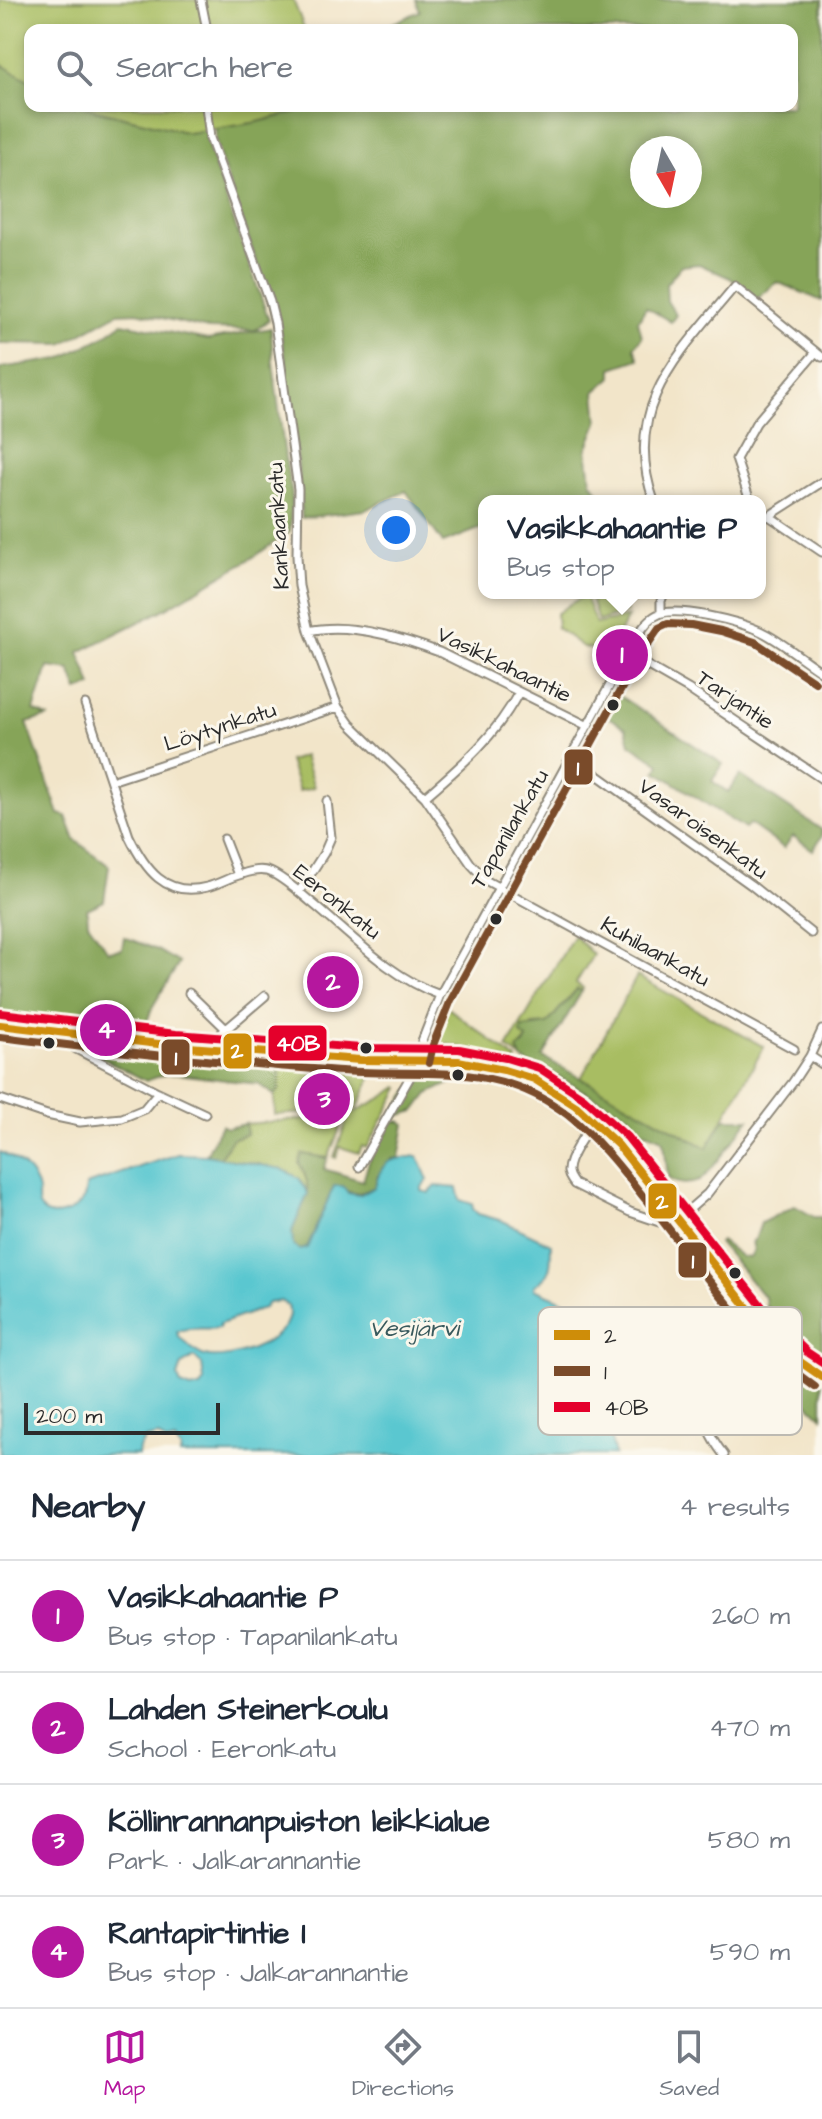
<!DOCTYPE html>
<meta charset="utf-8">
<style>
:root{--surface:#fff;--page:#f6f6f7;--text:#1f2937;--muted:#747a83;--line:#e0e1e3;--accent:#b5179e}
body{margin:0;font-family:"Architects Daughter",sans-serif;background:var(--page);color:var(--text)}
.compass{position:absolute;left:630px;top:136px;width:72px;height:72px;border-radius:50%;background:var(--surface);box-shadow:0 4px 12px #0003;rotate:171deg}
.scale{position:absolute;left:24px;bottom:20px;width:196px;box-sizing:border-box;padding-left:8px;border:4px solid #2b2b2b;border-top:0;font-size:22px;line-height:28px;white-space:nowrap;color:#2b2b2b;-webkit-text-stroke:6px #fbf7ec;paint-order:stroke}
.you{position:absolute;left:396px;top:530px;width:28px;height:28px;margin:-20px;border:6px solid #fff;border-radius:50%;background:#1a73e8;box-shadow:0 0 0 12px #1a73e833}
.badge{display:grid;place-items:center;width:52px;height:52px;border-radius:50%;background:var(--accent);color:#fff;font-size:26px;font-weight:700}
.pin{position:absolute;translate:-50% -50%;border:4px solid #fff;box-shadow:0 2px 8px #0006}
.popup{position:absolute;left:478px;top:495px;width:288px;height:104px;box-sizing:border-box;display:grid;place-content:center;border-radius:16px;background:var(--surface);filter:drop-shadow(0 2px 6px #0005);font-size:26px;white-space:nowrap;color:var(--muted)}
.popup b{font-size:30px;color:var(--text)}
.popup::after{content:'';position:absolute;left:50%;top:100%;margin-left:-16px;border:16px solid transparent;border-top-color:var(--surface)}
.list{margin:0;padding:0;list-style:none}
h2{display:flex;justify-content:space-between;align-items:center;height:104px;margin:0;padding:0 32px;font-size:34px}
h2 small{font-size:26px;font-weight:400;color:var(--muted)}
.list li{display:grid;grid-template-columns:52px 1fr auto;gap:24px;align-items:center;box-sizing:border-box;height:112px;padding:0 32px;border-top:2px solid var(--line)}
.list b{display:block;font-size:30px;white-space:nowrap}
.list p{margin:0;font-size:26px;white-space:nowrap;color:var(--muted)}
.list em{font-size:26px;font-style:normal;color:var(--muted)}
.icon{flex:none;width:44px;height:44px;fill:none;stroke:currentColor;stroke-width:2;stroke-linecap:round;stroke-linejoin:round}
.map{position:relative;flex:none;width:822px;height:1455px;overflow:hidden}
.search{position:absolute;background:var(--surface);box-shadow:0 4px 12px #0003;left:24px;right:24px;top:24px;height:88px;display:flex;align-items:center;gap:20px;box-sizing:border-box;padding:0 28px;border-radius:16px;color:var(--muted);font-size:30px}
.sheet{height:552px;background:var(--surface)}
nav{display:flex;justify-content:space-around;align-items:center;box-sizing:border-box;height:112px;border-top:2px solid var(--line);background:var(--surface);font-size:22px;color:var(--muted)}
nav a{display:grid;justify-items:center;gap:4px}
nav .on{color:var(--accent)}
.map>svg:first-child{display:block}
.green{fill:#a8bd62;stroke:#6a7446;stroke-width:2}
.forest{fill:#86a458;stroke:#586842;stroke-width:2;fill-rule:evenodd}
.water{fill:#5ac7d0;stroke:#42797e;stroke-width:2;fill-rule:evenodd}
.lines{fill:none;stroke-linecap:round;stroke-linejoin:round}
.minor-casing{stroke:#8e887a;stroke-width:11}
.major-casing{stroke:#8e887a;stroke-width:12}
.minor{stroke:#fff;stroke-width:7}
.major{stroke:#fbbd6e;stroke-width:8}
.bus-1-casing{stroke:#fbf7ec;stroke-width:14}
.bus-2-casing{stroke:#fbf7ec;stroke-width:14}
.bus-3-casing{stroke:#fbf7ec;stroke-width:14}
.bus-1{stroke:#ce8d09;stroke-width:8}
.bus-2{stroke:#7a4b2a;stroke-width:8}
.bus-3{stroke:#e4002b;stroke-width:8}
.bus-dot{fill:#2b2b2b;stroke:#fbf7ec;stroke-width:3}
.labels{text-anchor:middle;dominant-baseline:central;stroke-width:6;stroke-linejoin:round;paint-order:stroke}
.street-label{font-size:22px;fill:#2b2b2b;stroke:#fbf7ec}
.water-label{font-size:24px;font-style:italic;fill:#395a5d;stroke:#fbf7ec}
.key{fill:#fbf7ec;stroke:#bdbab2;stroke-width:2}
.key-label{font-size:22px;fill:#2b2b2b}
.line-badge{stroke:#fbf7ec;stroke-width:3}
.badge-label{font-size:22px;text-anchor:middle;font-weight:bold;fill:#fff}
</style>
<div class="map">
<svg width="822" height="1455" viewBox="0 0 822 1455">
<rect width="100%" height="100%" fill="#fbf7ec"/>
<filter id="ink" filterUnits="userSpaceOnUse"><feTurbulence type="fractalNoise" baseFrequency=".0125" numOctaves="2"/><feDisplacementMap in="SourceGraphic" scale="16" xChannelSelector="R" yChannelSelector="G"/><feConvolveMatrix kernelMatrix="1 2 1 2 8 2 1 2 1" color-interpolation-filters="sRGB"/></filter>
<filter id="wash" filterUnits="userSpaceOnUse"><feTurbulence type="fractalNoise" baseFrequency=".006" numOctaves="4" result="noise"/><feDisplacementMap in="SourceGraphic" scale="32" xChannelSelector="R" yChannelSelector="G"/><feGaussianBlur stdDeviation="1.8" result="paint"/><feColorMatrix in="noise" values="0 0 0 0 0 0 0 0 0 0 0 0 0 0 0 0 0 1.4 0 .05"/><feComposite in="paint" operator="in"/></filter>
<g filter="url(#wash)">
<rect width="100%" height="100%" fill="#f2e5c9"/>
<path class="green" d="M0 0H293L305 30H30V81L0 64Z
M79 106H319L258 122 190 133Z
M589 593H621L627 612 598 621Z
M585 596 596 624 628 617 608 652 583 647 557 628 556 614 571 603Z
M304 756 314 787 299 791 289 761Z
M574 935 593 955 576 983 583 988 582 991 577 989 547 1024 532 1025C529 1036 527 1043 517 1049L520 1057 507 1048Z
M637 976 764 1047 707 1148 581 1078Z
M447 1007 517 1060 515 1064 478 1051 435 1042 434 1037 443 1010Z
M256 1058H265L374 1071 358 1107 344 1111 275 1115 274 1095 279 1090 280 1071Z
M398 1087 400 1088 367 1148 362 1146 359 1153 340 1147 336 1158 334 1157 349 1115 382 1098Z
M345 1116 328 1158 303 1154 299 1163 308 1177V1193L299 1178 259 1164 219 1158 233 1138 247 1134 245 1124Z"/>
<path class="forest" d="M416 0H822V301L777 282 757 299 730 278 699 264 681 266 666 284 667 301 676 315 671 322 646 307 638 321 642 337 634 347 639 359 612 368V377L595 392 598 422 587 449 591 481 604 501H484V527L443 543 406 491 365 510 302 518 297 455 288 392 286 361 279 326 223 166 215 140 216 129 258 122 319 106H792V30H378L420 11ZM642 148H690V196H642Z
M0 64 30 81V106H79L189 133 206 130V140L215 168 269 320 255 330 208 329 137 312 118 313 62 344 0 343Z
M122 323 208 340 271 328 273 363 285 457 292 494 290 532 252 558 161 611 79 652 92 686 78 691 70 670 48 667 34 711 48 717 27 723 59 814 66 816 75 840 109 866 104 901 87 909 88 923 108 951 122 949 124 937 157 950 179 963 153 1006 143 1032 100 1025 0 1015V368L60 359 101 338Z
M615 693 723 764 712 781 728 792 740 775 822 830V836L813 850 793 836 784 848 750 824 745 829 656 771 660 764 630 744 626 728 603 714Z
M577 989 582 991 543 1057 707 1148 724 1119H749C740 1131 709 1176 699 1181 688 1185 677 1185 668 1178L664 1142 661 1138 635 1128 631 1117 540 1067C528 1065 521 1061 517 1049L524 1045 527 1039 521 1034 522 1028 547 1024Z
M82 1043 178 1054 256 1058 280 1071 279 1090 274 1095 258 1084 177 1074 163 1075 146 1081 87 1050 82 1046Z
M469 1074 428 1094 415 1111 393 1117C416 1071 423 1078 469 1074Z
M400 1121 405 1124 399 1158 392 1159 377 1177 375 1187C356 1196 353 1195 334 1186L307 1248 300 1250 293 1246C285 1211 324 1203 299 1163L302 1154 328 1158 324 1169 363 1181C366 1172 369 1159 374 1150 381 1140 388 1135 391 1122Z
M245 1124 247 1134 233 1138 219 1158 206 1155 221 1125 227 1128Z
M795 1206 814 1217H822V1353L817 1351 807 1339 783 1325 779 1314 766 1307 765 1298 719 1243 721 1241 742 1257 750 1258 754 1251 752 1241 755 1240 761 1223Z
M776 1357 800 1366 822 1384V1417L800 1396 805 1385 802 1381C784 1380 779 1375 773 1359Z"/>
<path class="water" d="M0 1152C16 1159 35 1172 38 1191 39 1197 36 1204 41 1209 53 1222 78 1211 84 1198 85 1196 86 1188 86 1185L178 1154 206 1155 282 1169 299 1178 308 1193 292 1231 293 1246 300 1250 307 1248 334 1186H343L348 1193 359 1195 375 1187C382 1157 392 1160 418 1156L428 1180 422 1187V1191L429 1193 436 1186 457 1188 460 1200 472 1204 473 1209 478 1214 503 1221 551 1244C550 1264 554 1274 534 1286V1289L576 1306C578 1310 581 1316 582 1320 584 1333 569 1337 585 1354L584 1363C602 1381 608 1431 615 1455H180L181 1450 175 1441 167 1443 158 1436 145 1439 139 1448 138 1455H0ZM281 1301 288 1306C298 1338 230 1363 205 1356 195 1353 192 1348 185 1342 177 1335 181 1341 177 1332 189 1326 205 1330 219 1328L220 1324 264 1308 268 1303ZM194 1357 202 1364 204 1381 200 1387 191 1389 181 1385 178 1377 182 1365Z"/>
</g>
<g filter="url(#ink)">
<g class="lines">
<defs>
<path id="minor" d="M201 0 207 30
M206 106 210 138 270 302 275 323 298 489 297 556 299 586 309 631 338 707 350 724 425 797 471 864 487 881 794 1049
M654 501C620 407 681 352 735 286L822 357
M750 501 736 459 756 423 816 352
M769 516 822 552
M760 518 769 516 822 482
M661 613V601L664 593
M309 631C348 622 402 638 439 652L588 726
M627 654 688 689 822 779
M85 704 129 836C145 869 165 898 207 887 219 884 230 877 242 874 251 871 262 868 272 873 286 880 299 892 311 902 350 934 391 978 440 995
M572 757 751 885 811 933
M111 781 338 707
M425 797C463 764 495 737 519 692
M224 839 238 875
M299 892 324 853 331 837 327 801
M189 993 226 1029
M71 1034V1042L74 1048 158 1092 205 1114
M209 1048 217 1037 265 996
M810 1056 822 1064
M0 1099 47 1115 80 1122 122 1118 144 1109 158 1092
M595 1122C586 1131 567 1159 568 1172 569 1178 571 1179 574 1184L630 1212 665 1224 677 1220 707 1194 793 1082 810 1056 822 1030
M359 1167 414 1070 422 1041 440 995 627 654C635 642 643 622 657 615 676 605 740 622 760 631 780 640 803 660 822 672
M627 1340C638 1337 650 1332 661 1337L710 1383
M724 1455C713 1441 702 1421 703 1402 705 1381 748 1341 763 1327"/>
<path id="major" d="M0 1025 175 1046 360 1060 458 1061 504 1070 534 1079 576 1106 618 1145 763 1327 799 1361 822 1377"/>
</defs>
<use href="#minor" class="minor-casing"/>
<use href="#major" class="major-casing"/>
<use href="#minor" class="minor"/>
<use href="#major" class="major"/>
<defs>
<path id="bus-1" d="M0 1025 175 1046 360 1060 458 1061 504 1070 534 1079 576 1106 618 1145 763 1327 799 1361 822 1377"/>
<path id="bus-2" d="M0 1037C76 1046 152 1056 228 1062 272 1065 316 1070 361 1072 438 1075 502 1064 568 1115 597 1138 620 1167 642 1195 695 1260 746 1339 815 1387
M429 1063 433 1045 451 1000 637 660 659 628 668 624 691 625 721 631 755 642 815 682"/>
<path id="bus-3" d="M1 1013 176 1034 361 1048 459 1049 506 1058 539 1068 583 1097 627 1137 772 1319 807 1352 822 1362"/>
</defs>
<use href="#bus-1" class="bus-1-casing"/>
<use href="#bus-2" class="bus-2-casing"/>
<use href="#bus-3" class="bus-3-casing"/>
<use href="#bus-1" class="bus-1"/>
<use href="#bus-2" class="bus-2"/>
<use href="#bus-3" class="bus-3"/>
</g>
</g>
<g class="bus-dot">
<circle cx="613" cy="705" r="7"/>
<circle cx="496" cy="919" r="7"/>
<circle cx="49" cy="1043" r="7"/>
<circle cx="366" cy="1048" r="7"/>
<circle cx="458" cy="1075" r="7"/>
<circle cx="735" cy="1273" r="7"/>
</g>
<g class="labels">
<g class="street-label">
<text transform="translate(279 526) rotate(-93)">Kankaankatu</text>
<text transform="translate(504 665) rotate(26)">Vasikkahaantie</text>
<text transform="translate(735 700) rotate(34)">Tarjantie</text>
<text transform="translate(220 727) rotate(-18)">Löytynkatu</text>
<text transform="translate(510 829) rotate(-60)">Tapanilankatu</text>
<text transform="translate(703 829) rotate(36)">Vasaroisenkatu</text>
<text transform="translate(337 902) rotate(39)">Eeronkatu</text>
<text transform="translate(655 952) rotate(29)">Kuhilaankatu</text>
</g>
<g class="water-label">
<text x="414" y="1329">Vesijärvi</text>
</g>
</g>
<rect x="538" y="1307" width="264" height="128" rx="12" class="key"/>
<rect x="554" y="1330" width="36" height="10" fill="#ce8d09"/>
<rect x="554" y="1366" width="36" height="10" fill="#7a4b2a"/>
<rect x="554" y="1402" width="36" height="10" fill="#e4002b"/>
<g class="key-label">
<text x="604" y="1343">2</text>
<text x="604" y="1379">1</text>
<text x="604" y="1415">40B</text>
</g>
<g class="line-badge">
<rect x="563" y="748" width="31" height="38" rx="8" fill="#7a4b2a"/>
<rect x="267" y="1024" width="61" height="38" rx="8" fill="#e4002b"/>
<rect x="222" y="1032" width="31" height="38" rx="8" fill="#ce8d09"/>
<rect x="160" y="1038" width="31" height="38" rx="8" fill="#7a4b2a"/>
<rect x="647" y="1182" width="31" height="38" rx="8" fill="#ce8d09"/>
<rect x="677" y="1241" width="31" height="38" rx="8" fill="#7a4b2a"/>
</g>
<g class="badge-label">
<text x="578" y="775">1</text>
<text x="298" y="1051">40B</text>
<text x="237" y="1058">2</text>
<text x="176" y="1065">1</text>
<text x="662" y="1209">2</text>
<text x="693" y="1268">1</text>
</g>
</svg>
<svg class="compass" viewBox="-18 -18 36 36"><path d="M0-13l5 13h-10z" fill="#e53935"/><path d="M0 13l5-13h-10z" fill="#747a83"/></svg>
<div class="scale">200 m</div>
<div class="you"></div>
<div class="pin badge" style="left:622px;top:655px">1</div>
<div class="popup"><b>Vasikkahaantie P</b>Bus stop</div>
<div class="pin badge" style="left:333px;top:982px">2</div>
<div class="pin badge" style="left:324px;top:1099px">3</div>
<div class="pin badge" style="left:106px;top:1030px">4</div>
<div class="search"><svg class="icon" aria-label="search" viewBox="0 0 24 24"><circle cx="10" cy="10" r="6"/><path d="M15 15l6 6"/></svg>Search here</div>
</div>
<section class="sheet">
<h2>Nearby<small>4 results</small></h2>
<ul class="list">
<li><span class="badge">1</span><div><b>Vasikkahaantie P</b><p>Bus stop · Tapanilankatu</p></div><em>260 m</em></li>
<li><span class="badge">2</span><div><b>Lahden Steinerkoulu</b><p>School · Eeronkatu</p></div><em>470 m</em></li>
<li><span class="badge">3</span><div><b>Köllinrannanpuiston leikkialue</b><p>Park · Jalkarannantie</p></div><em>580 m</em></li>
<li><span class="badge">4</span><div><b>Rantapirtintie I</b><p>Bus stop · Jalkarannantie</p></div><em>590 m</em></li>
</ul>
</section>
<nav>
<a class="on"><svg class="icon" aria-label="map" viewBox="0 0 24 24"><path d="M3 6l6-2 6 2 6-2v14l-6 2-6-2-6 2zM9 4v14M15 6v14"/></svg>Map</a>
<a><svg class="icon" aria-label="directions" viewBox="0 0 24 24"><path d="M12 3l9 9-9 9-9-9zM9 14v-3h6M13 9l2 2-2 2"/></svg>Directions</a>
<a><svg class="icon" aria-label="saved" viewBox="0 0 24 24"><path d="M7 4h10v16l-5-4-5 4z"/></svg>Saved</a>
</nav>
